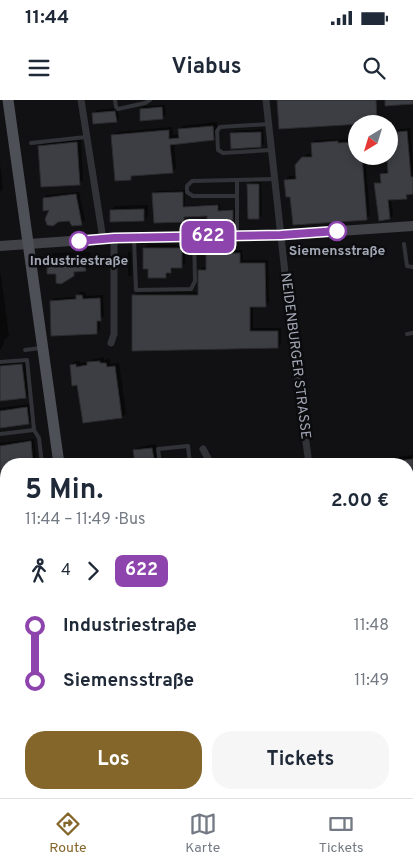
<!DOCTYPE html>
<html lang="de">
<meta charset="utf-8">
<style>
body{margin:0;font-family:Overpass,sans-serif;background:#f6f6f7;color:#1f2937;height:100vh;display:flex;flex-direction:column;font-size:19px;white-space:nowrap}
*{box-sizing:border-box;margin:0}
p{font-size:16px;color:#747a83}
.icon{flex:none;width:28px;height:28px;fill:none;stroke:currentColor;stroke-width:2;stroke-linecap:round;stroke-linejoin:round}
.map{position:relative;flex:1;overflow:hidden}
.sheet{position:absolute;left:0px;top:358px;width:414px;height:341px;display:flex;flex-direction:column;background:#fff;border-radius:20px 20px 0 0;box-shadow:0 2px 8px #0003}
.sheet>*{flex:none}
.badge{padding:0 10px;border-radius:8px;font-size:18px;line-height:32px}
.needle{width:32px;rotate:218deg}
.controls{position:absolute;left:348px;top:15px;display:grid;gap:10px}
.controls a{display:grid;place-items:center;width:50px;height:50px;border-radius:50%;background:#fff;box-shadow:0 2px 8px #0003;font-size:25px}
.map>.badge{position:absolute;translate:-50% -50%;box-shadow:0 0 0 2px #fff}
.legs{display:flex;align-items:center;gap:8px;height:55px;padding:0 25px;font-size:16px}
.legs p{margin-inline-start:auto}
.head{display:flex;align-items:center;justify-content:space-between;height:85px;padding:0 25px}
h1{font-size:28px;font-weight:700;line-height:38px}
.cta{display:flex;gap:10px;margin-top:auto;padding:10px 25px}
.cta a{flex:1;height:58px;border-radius:20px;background:#84662b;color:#fff;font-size:20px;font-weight:700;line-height:58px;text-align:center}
.cta a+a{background:#f6f6f7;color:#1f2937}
ul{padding:0 25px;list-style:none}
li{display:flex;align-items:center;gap:18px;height:55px;font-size:19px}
li i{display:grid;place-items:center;width:8px;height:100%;margin:0 6px;background:currentColor}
li i::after{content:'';width:12px;height:12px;margin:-6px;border:4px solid;border-radius:50%;background:#fff}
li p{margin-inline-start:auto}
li:first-child i{background:linear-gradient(#0000 50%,currentColor 0)}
li:last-child i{background:linear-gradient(currentColor 50%,#0000 0)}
.status{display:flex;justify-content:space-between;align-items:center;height:35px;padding:0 25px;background:#fff;direction:ltr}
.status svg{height:14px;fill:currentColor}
header{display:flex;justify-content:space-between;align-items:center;height:65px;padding:0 25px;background:#fff;font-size:22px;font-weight:700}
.menu{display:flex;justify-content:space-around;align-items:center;height:70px;border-top:1px solid #e0e1e3;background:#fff;font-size:14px;color:#747a83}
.menu a{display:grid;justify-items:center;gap:2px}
.menu .current{color:#84662b}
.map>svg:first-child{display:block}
</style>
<div class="status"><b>11:44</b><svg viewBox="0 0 49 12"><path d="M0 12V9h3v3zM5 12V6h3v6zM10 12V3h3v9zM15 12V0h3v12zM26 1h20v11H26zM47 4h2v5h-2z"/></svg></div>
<header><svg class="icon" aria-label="menu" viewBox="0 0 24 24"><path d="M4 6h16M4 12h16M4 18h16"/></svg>Viabus<svg class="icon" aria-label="search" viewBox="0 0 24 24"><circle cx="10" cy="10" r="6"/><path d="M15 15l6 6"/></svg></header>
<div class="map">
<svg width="413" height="698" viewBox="0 0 413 698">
<rect width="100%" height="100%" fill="#111113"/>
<g fill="#0007">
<polygon points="165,5 166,15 163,18 141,9 144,6"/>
<polygon points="117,8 119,18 116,21 94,13 97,10"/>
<polygon points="217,22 217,35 213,39 174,43 176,68 172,72 134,75 130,79 112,36 117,32 172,27 173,35 180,35 179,30 183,26"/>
<polygon points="410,28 413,64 413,93 410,93 406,97 391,99 393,115 390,118 376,84 382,80 381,75 385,71 389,71 389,31"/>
<polygon points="263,29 264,43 261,46 231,34 234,31"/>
<polygon points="81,38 83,80 79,84 40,46 44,42"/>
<polygon points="356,39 356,56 365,56 370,115 366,118 291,95 285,80 289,76 297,76 296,65 307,54 313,54 312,43 316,40"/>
<polygon points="0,63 3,89 0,92"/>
<polygon points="251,82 261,82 262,115 259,118 248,85"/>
<polygon points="185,90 185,106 220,104 220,110 235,109 235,117 233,119 208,115 186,116 183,120 154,93 156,91"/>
<polygon points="79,92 85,120 82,123 73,124 70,119 52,108 44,98 47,95"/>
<polygon points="148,105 148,116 144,120 111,111 115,106"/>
<polygon points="148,144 186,145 185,163 181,167 175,167 166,177 149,168 144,148"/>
<polygon points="242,150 243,160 268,160 269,202 265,205 253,206 253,228 281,228 281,243 278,247 133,196 137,193 200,192 200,171 203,167 208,167 207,154 211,151"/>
<polygon points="131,151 132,176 128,176 128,152"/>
<polygon points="91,152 92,164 86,170 78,170 73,175 57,172 48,160 54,153"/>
<polygon points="0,169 9,236 4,240 4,244 0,250"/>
<polygon points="80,192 85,192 86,196 103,195 104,216 100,219 100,229 97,233 51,201 55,198 77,197"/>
<polygon points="104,257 104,260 110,259 110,264 119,263 126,313 122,317 79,284 71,265 75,261 80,261 80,263 89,262 93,259"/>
<polygon points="26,261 30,292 26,297 0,300 0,263"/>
<polygon points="30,304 32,319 28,323 0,326 0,308"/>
<polygon points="34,339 37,364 6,364 6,449 0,450 0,343"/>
<polygon points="156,344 159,364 136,364 135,351 139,347"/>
<polygon points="413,355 413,378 408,379 408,364 386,364 390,358"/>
<rect x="408" y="416" width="5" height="43"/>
<polygon points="0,453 3,456 6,455 6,525 0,525"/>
<polygon points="408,465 413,465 413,481 408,482"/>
<rect x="408" y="501" width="5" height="14"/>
<polygon points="408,538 413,589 413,650 408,651"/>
<polygon points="6,550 6,692 74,692 75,698 0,698 0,551"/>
<polygon points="183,692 247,692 247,698 151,698 154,695"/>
</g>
<g fill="#3d3e43" stroke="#2b2b2f">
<polygon points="277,0 376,0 377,23 279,29"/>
<polygon points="385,0 413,0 413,4 385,6"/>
<polygon points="162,7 163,19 140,21 140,9"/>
<polygon points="115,11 117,22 93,24 92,13"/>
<polygon points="213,26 214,40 170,45 173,73 131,76 131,80 115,81 111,35 169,30 169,39 179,38 178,29"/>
<polygon points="407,31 411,77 413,77 413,94 406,95 407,99 388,100 390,119 379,121 374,83 381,83 380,74 388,73 387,56 389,56 389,33"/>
<polygon points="261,32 261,47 231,49 230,33"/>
<polygon points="338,41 338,43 356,42 356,56 362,56 367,120 293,125 290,97 286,97 284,80 296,79 295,65 302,57 312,57 311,43"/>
<polygon points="77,42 80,85 41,87 38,46"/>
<polygon points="247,84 259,84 259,119 248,119"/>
<polygon points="183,92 183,107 218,105 218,111 233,110 233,120 207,122 207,116 184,117 184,122 154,123 152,93"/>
<polygon points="76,94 82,125 72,126 69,121 58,122 53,126 47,125 45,119 49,110 43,111 43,98"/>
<polygon points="144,109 144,121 110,122 110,110"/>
<polygon points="143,148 182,148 182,168 171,168 171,173 166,173 166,178 148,178 148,169 143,169"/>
<polygon points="240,153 240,163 265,163 266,207 250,207 250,231 278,231 278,248 132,251 132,195 198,195 198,170 206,170 206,154"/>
<polygon points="85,158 86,171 74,172 74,176 61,184 56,183 56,174 47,174 47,159"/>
<polygon points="76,195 82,195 83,199 100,198 101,221 97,221 97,234 51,236 50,201 76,199"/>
<polygon points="100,261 100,263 106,263 107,267 115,266 122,318 83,323 77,285 72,286 70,265 76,264 76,267 87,265 87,262"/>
<polygon points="22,264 26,298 0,301 0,266"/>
<polygon points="27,307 29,324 0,328 0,311"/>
<polygon points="31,341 33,364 6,364 6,450 0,451 0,346"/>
<polygon points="152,348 155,364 135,364 133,350"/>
<polygon points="413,359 413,379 408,380 408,364 396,364 396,361"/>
<polygon points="408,421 413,421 413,460 408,461"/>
<polygon points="6,458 6,526 0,527 0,459"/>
<polygon points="6,552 6,692 72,692 72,698 0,698 0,553"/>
<rect x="408" y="598" width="5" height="54"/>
<polygon points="199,692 244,692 245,698 179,698 178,695"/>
</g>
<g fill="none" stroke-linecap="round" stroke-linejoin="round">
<g stroke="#323338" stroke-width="4">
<polyline points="115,0 116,7 118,9 145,3 150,0"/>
<polyline points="269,24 220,27 217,31 218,50 223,53 271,50"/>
<polyline points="31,43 86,37"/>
<polyline points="237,96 237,80"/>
<polyline points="237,134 237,96 193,96 187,92 187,86 192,81 275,79"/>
<polyline points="134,139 136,190 191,189 195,181 194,137"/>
<polyline points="404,144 407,166 413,167"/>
<polyline points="407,234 413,233"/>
<polyline points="25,250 40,248"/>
<polyline points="0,262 27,260 34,330 39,338 42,364"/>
<polyline points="0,334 34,330"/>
<polyline points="160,364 158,349 188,346 190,364"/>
<polyline points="0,455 6,454"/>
<polyline points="408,494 413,493"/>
<polyline points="0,537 6,537"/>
<polyline points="408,663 413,660"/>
<polyline points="76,692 77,698"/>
<polyline points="133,692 134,698"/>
<polyline points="253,692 254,698"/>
<polyline points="342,696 352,696 358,692"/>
<polyline points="142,698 149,692"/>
<polyline points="323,698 342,696 342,692"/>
</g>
<g stroke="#323338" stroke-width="7">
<polyline points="81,0 103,139"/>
<polyline points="266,0 294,255 309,364"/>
<polyline points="111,243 114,234 114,138"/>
<polyline points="203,349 211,364"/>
<polyline points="408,410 413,409"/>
</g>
<polyline stroke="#404248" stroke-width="10" points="0,146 114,138 281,135 413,126"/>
<g stroke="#4d5057" stroke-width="11">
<polyline points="8,0 59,364"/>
<polyline points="108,692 109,698"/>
</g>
<g stroke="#45474d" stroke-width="4">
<g id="rail">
<polyline points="408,680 413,676"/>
<polyline points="375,698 385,692"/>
<polyline points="392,698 403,692"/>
<polyline points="412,698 413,697"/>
</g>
</g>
<use href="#rail" stroke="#0c0c0e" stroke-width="2" stroke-dasharray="5.5" stroke-linecap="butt"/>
</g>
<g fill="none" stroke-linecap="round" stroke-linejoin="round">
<g stroke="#fff" stroke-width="11">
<polyline id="line-1" points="79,141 114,138 281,135 337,131"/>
</g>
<use href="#line-1" stroke="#8e44ad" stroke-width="8"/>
</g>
<g fill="#fff" stroke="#8e44ad" stroke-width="2.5">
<circle cx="337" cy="131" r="9"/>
<circle cx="79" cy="141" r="9"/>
</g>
<g text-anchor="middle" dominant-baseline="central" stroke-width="5" stroke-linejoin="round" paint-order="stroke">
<g font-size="14" font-weight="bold" fill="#a1a7b4" stroke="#0c0c0e">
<text x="337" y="151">Siemensstraße</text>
<text x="79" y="161">Industriestraße</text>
</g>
<g font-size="14" fill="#a1a7b4" stroke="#0c0c0e">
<text transform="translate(295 256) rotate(83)">NEIDENBURGER STRASSE</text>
</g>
</g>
</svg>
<div class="controls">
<a><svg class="needle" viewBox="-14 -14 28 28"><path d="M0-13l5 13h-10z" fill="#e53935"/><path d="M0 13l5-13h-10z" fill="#747a83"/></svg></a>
</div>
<b class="badge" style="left:208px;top:137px;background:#8e44ad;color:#fff">622</b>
<section class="sheet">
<div class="head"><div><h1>5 Min.</h1><p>11:44 – 11:49 · Bus</p></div><b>2.00 €</b></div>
<div class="legs"><svg class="icon" aria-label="walk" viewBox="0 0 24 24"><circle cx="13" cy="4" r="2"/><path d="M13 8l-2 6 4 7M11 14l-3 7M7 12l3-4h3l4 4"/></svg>4<svg class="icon" aria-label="forward" viewBox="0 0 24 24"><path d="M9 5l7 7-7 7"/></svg><b class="badge" style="background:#8e44ad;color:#fff">622</b></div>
<ul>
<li><i style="color:#8e44ad"></i><b>Industriestraße</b><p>11:48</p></li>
<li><i style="color:#8e44ad"></i><b>Siemensstraße</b><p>11:49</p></li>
</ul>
<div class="cta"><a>Los</a><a>Tickets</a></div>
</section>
</div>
<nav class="menu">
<a class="current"><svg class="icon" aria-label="directions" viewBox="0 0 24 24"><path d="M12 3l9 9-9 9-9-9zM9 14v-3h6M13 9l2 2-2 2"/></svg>Route</a>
<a><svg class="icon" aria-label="map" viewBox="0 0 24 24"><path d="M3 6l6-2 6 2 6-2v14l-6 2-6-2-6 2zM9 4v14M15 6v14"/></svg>Karte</a>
<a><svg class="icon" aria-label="tickets" viewBox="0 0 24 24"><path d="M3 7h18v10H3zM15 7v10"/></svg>Tickets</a>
</nav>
